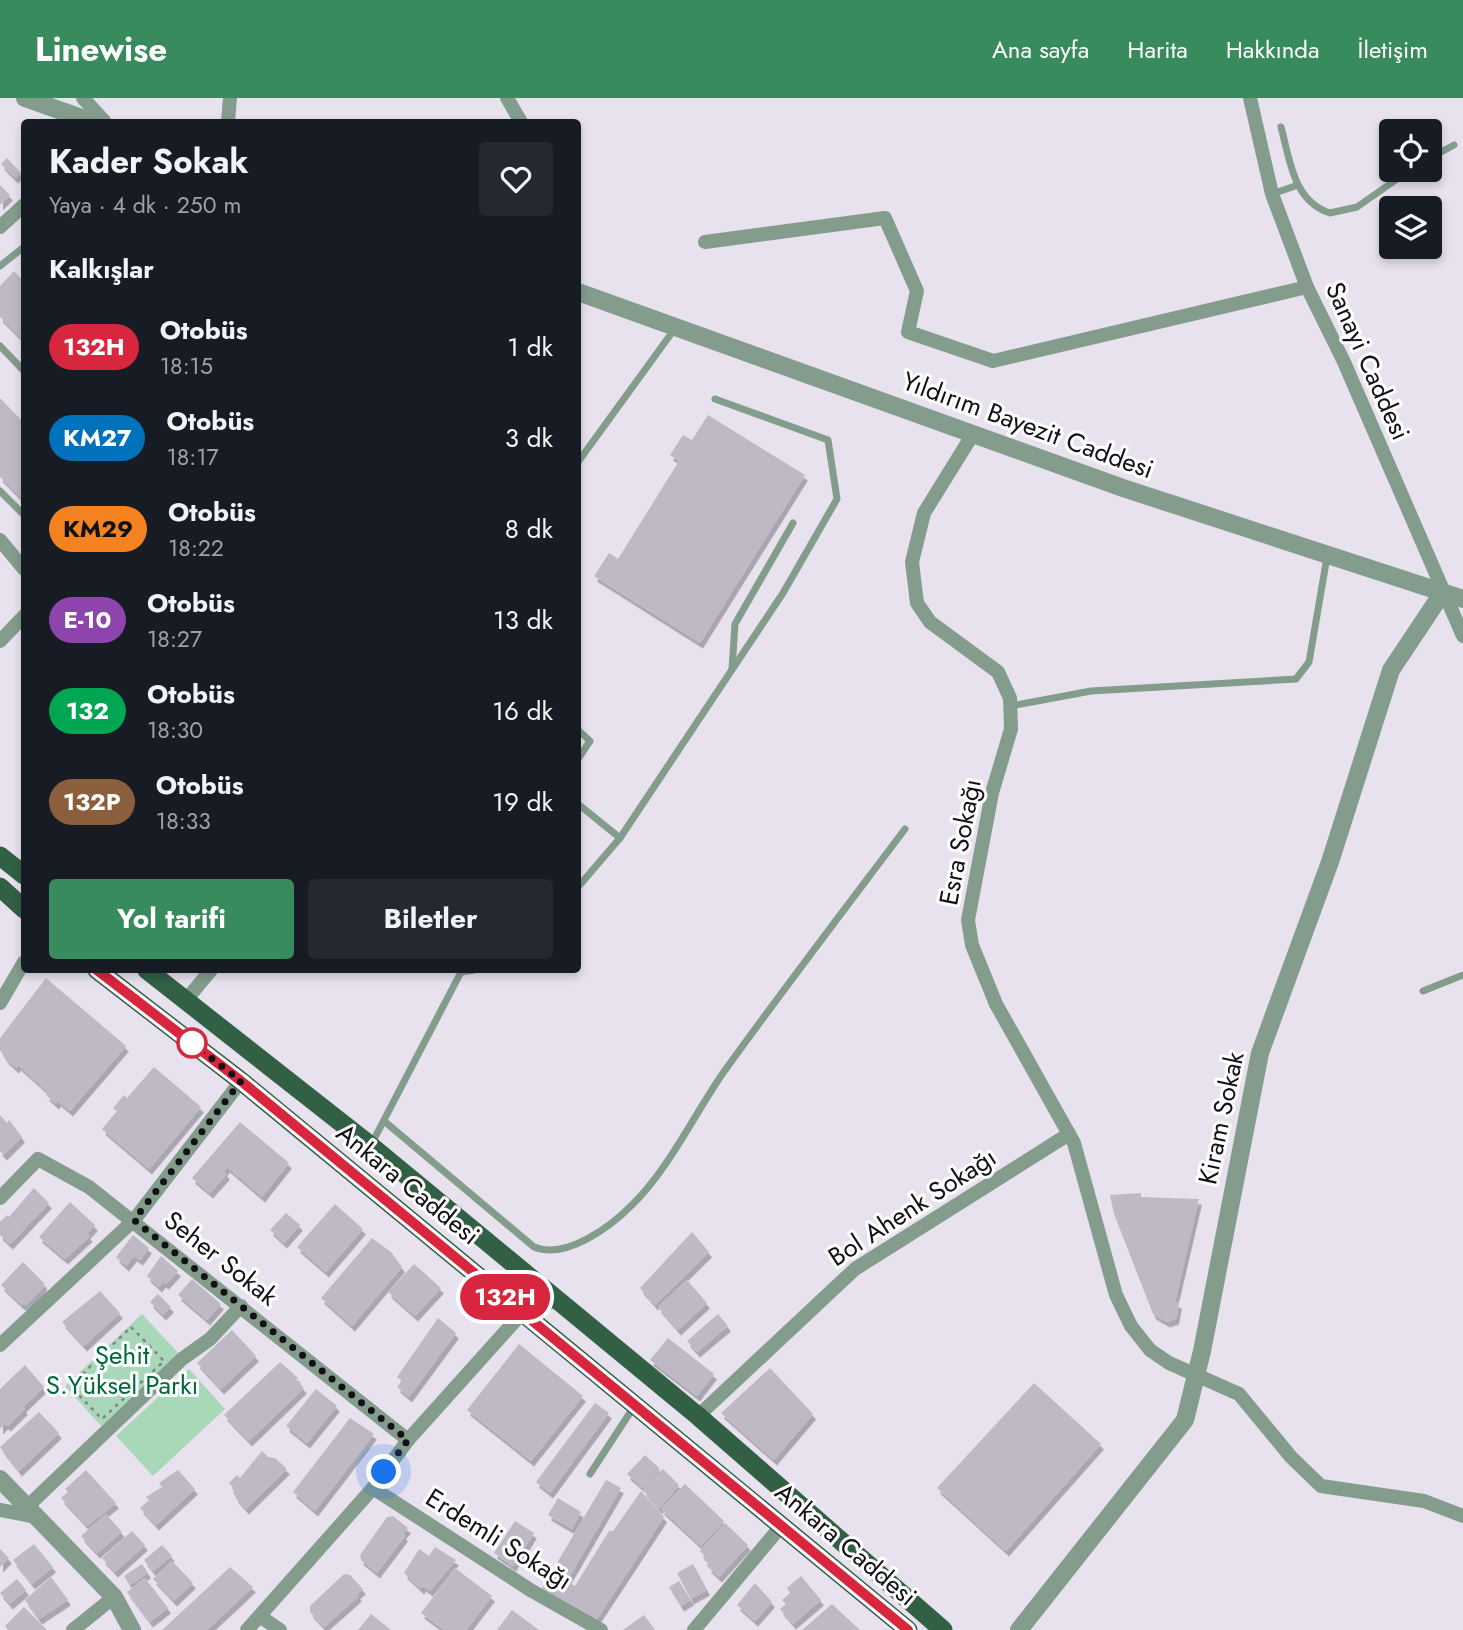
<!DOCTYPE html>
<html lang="tr">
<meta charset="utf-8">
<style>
body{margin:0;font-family:Jost,sans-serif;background:#242831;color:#f1f3f6;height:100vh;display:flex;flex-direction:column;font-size:26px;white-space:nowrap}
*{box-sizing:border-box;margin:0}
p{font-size:23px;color:#9ea1a6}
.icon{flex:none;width:38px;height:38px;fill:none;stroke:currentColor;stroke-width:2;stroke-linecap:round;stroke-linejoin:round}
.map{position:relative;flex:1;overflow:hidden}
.side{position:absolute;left:21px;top:21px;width:560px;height:854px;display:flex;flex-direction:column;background:#171b24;border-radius:7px;box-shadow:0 4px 10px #0003}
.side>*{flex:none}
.badge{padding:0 14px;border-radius:23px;font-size:24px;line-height:46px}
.fabs{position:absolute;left:1379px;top:21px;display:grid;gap:14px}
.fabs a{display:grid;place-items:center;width:63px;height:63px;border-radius:7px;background:#171b24;box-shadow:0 4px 10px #0003;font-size:35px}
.you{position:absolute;width:35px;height:35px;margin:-18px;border:5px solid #fff;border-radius:50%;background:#1a73e8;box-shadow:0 0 0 10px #1a73e833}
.map>.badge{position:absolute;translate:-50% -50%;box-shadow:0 0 0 4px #fff}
h2{padding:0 28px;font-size:26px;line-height:63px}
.round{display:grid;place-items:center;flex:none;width:74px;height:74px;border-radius:7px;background:#242831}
.summary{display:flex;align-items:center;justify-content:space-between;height:119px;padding:0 28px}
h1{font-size:33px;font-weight:700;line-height:52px}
.primary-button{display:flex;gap:14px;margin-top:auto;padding:14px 28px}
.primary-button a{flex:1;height:80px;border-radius:7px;background:#388b5d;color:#fff;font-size:28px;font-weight:700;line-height:80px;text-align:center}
.primary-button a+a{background:#242831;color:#f1f3f6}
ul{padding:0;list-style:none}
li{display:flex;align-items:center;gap:21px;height:91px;padding:0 28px}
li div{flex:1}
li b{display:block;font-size:26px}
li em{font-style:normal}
li .badge{min-width:77px;font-weight:700;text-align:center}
header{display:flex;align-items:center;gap:42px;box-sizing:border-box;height:98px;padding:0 35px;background:#388b5d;color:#fff}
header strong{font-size:33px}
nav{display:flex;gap:38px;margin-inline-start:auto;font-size:24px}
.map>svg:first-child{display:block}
</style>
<header>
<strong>Linewise</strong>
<nav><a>Ana sayfa</a><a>Harita</a><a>Hakkında</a><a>İletişim</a></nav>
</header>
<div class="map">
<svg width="1463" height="1532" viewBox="0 0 1463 1532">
<defs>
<filter id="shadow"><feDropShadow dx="3" dy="5.5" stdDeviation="0" flood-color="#0004"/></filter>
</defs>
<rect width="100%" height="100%" fill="#e8e2ef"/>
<g fill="#a9d8b9">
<polygon points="142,1216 179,1256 101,1328 65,1288"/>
<polygon points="189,1271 225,1311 153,1378 116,1338"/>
</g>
<g fill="#bfb9c6" filter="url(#shadow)">
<polygon points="7,60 21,75 15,80 1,66"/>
<polygon points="0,87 10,97 0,107"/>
<polygon points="14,173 24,184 24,243 0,219 0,188"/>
<polygon points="0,300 24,325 24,403 0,379"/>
<polygon points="708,317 805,377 700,545 594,478 609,455 618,461 679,363 670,357 683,337 692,342"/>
<polygon points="46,880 126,948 70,1013 58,1003 56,1006 46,997 48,994 18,967 16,970 6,961 0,952 0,940"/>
<polygon points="154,969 201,1009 149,1071 102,1031 117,1013 113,1010 124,997 127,1000"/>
<polygon points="0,1017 7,1025 9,1022 22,1039 4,1057 0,1053"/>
<polygon points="240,1024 289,1065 262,1099 227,1069 224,1073 227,1076 210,1095 192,1080"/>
<polygon points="34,1090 49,1105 10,1146 0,1137 0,1124 7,1117 9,1119"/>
<polygon points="1141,1095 1141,1099 1199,1101 1175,1204 1179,1205 1176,1221 1167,1224 1153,1216 1114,1116 1110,1097"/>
<polygon points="70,1104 95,1127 87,1136 90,1138 65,1161 39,1139"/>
<polygon points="335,1106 363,1131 326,1174 297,1149"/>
<polygon points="286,1115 300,1127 284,1145 270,1132"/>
<polygon points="692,1134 709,1154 655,1207 640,1190"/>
<polygon points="133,1137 149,1150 140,1162 134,1158 126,1168 116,1159"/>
<polygon points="372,1140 391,1154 402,1169 352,1228 321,1200"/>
<polygon points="161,1158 178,1173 166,1186 163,1184 159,1189 147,1178"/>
<polygon points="23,1164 44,1185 43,1190 26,1207 22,1207 1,1187"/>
<polygon points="414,1166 441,1190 415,1218 388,1194"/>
<polygon points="192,1181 221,1206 207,1222 178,1197"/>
<polygon points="687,1182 707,1205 678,1232 658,1209"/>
<polygon points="100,1193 120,1215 84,1248 62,1224"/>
<polygon points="158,1196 171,1209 163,1217 150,1204"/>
<polygon points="718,1216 728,1228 697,1254 687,1243"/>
<polygon points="438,1220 456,1235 409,1299 397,1289 402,1283 397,1279"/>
<polygon points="232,1232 256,1258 221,1291 197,1265"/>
<polygon points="668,1240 714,1276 697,1298 650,1262"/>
<polygon points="519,1246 583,1298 531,1363 467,1312"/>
<polygon points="280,1264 298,1280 296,1282 304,1290 249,1343 224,1317"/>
<polygon points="25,1267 44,1289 23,1309 25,1311 8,1328 5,1326 0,1331 0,1291"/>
<polygon points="770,1270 813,1316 774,1362 721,1315"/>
<polygon points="1034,1285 1101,1346 1006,1453 937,1390"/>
<polygon points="316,1291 337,1308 307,1345 286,1328"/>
<polygon points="595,1305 609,1315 550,1395 536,1384"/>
<polygon points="39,1314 59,1335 19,1373 0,1349"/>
<polygon points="350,1320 374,1336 315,1413 293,1394"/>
<polygon points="262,1353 268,1359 275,1360 287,1371 246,1411 236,1400 233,1394 235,1392 229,1385 237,1377 240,1380"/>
<polygon points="645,1357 660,1371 643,1390 627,1376"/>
<polygon points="663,1371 679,1387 659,1411 643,1392"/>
<polygon points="86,1372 116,1405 87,1428 61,1400 68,1394 65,1391"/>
<polygon points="178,1372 195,1391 156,1427 140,1410 149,1402 146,1399 162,1389 159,1385"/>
<polygon points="606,1382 621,1390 567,1483 575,1488 609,1433 613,1433 641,1393 664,1419 597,1521 541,1492"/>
<polygon points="685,1386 724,1423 701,1448 661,1411"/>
<polygon points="558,1400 581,1414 572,1431 548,1417"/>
<polygon points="106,1416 122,1434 97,1455 81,1438"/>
<polygon points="393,1418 408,1430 403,1436 405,1438 377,1475 361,1462 360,1457 387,1419"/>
<polygon points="515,1423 534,1435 513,1468 494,1455"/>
<polygon points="725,1425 748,1447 719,1479 708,1469 710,1467 704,1462 706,1459 700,1453"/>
<polygon points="132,1433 145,1447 115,1474 102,1460"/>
<polygon points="34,1446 53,1469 32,1486 13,1462"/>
<polygon points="162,1447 172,1458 153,1473 144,1462"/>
<polygon points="435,1449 456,1462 430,1493 423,1488 421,1491 404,1475 419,1451 429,1458"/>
<polygon points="0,1451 9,1460 0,1469"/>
<polygon points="172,1463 193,1485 174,1503 153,1481"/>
<polygon points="142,1466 148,1475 130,1487 124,1478"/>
<polygon points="693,1466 707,1492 691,1501 677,1475"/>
<polygon points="230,1469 253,1489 207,1532 162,1532"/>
<polygon points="455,1470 492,1498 466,1532 444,1532 421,1515"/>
<polygon points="344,1476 350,1477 363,1491 357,1496 359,1498 324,1529 310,1514 310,1508"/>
<polygon points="801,1478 821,1502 793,1526 780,1511 786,1506 782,1502 790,1495 787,1490"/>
<polygon points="51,1479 68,1502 39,1521 25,1502"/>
<polygon points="145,1480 168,1510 150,1524 127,1494"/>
<polygon points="17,1481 26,1492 10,1506 0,1495"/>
<polygon points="679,1483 691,1502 681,1508 669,1489"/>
<polygon points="755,1485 772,1504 755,1523 737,1507"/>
<polygon points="832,1506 860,1532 802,1532"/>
<polygon points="24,1509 47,1532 8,1532 5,1528"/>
<polygon points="512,1512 539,1532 497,1532"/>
<polygon points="371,1516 391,1532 358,1532"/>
<polygon points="644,1517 655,1532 623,1532"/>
</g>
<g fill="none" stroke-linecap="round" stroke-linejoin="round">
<polygon stroke="#848089" stroke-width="2.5" stroke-dasharray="3.5 5" stroke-linecap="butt" points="131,1229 164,1263 102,1321 70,1288"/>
<g stroke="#849c8c" stroke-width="7">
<path d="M 1281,29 C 1290,62 1293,103 1330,115 L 1357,109 L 1410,72"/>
<polyline points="1430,60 1454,47"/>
<polyline points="1272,96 1298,87"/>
<polyline points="0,168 24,149"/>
<polyline points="0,248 24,273"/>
<polyline points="578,364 676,229"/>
<polyline points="0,393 24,417"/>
<polyline points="732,571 735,526 793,425"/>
<polyline points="1011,608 1091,593 1296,581 1309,564 1327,459"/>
<polyline points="578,632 590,643 578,661"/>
<polyline points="578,706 620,740"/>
<polyline points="578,789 620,740 783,495 837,401 828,342 715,301"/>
<polyline points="1423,893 1463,877"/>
<path d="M 384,1023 L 534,1149 C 566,1162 610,1129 632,1107 C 668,1072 694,1017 723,975 C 782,893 844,812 905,731"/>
<polyline points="371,1047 461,874 474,872"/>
<polyline points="590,1376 635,1307"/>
</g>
<g stroke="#849c8c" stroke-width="14">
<polyline points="83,0 105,24"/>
<polyline points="507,0 521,24"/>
<polyline points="1250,0 1272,96 1307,189 1344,264 1463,538"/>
<polyline points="228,24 230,0"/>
<polyline points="0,129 24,107"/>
<polyline points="705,144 885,120 917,193 908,234 993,263 1307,189"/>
<polyline points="973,336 924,415 912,464 917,505 930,524 998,574 1010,600 1011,631 992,695 968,822 972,847 996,906 1074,1045 1116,1197 1131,1228 1150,1252 1169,1265 1239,1296 1291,1359 1321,1388 1424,1403 1463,1418"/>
<polyline points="0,442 24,471"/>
<polyline points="0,543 24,518"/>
<polyline points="186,902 211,872"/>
<polyline points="0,905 24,864"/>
<polyline points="0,1100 38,1061 89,1089 408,1342"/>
<polyline points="0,1247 134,1122 241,983"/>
<polyline points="698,1318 855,1171 1069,1036"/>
<polyline points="373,1390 532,1493 601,1532"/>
<polyline points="29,1407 182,1261 210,1241 241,1208"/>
<polyline points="0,1412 37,1419"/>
<polyline points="261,1519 280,1532"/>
<polyline points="73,1532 114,1499"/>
<polyline points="247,1532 373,1390 408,1342 523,1214 558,1202"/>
<polyline points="694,1532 782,1427"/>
</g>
<g stroke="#849c8c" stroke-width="18">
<polyline points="25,0 93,24"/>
<polyline points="578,194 1123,390 1463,501"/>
<polyline points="0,1381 114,1499 132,1532"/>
<polyline points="1019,1532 1185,1322 1202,1253 1260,955 1330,764 1391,572 1443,494"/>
</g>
<g stroke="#326045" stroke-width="19">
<polyline points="0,758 24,777"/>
<polyline points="0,789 24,811"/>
<polyline points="97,872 241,983 908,1532"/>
<polyline points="147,872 371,1048 698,1318 943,1532"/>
</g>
</g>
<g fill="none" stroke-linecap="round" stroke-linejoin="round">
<g stroke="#fff" stroke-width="16">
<polyline id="line" points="97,872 241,983 908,1532"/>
</g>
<use href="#line" stroke="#d7263d" stroke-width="10"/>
<polyline stroke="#131115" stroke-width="7" stroke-dasharray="0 12.6" points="192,945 241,983 134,1122 408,1342 384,1374"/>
</g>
<circle fill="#fff" stroke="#d7263d" stroke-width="3.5" cx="192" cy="945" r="14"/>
<g text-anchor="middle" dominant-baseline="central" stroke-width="6" stroke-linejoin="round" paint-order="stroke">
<g font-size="26" fill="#131115" stroke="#fff">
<text transform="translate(1368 263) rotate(66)">Sanayi Caddesi</text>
<text transform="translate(1028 327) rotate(20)">Yıldırım Bayezit Caddesi</text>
<text transform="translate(960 744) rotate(-79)">Esra Sokağı</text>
<text transform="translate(1221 1020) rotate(-78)">Kiram Sokak</text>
<text transform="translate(408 1086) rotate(39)">Ankara Caddesi</text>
<text transform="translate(912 1109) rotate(-33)">Bol Ahenk Sokağı</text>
<text transform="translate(221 1160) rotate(38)">Seher Sokak</text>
<text transform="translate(499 1441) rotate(32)">Erdemli Sokağı</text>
<text transform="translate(846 1446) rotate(40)">Ankara Caddesi</text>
</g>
<g font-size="26" fill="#01693c" stroke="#fff">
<text x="122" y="1257">Şehit<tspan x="122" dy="30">S.Yüksel Parkı</tspan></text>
</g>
</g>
</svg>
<div class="fabs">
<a><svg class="icon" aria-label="locate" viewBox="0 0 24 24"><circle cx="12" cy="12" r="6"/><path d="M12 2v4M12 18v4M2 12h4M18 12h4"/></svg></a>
<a><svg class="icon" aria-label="layers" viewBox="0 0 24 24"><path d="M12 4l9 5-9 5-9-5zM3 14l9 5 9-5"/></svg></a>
</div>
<div class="you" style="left:384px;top:1374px"></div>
<b class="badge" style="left:505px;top:1199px;background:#d7263d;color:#fff">132H</b>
<section class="side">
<div class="summary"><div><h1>Kader Sokak</h1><p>Yaya · 4 dk · 250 m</p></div><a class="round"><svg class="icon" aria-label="heart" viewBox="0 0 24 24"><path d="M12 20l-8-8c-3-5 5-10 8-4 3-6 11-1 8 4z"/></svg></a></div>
<h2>Kalkışlar</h2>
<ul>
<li><span class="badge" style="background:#d7263d;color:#fff">132H</span><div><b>Otobüs</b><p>18:15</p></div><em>1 dk</em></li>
<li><span class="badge" style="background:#0072bc;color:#fff">KM27</span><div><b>Otobüs</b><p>18:17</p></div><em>3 dk</em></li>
<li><span class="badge" style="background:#f58220;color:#111">KM29</span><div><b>Otobüs</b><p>18:22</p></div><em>8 dk</em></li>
<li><span class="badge" style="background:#8e44ad;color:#fff">E-10</span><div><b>Otobüs</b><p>18:27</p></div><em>13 dk</em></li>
<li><span class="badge" style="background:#00a651;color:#fff">132</span><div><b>Otobüs</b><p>18:30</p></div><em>16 dk</em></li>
<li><span class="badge" style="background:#8b5e3c;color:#fff">132P</span><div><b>Otobüs</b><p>18:33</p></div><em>19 dk</em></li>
</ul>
<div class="primary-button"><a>Yol tarifi</a><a>Biletler</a></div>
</section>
</div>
